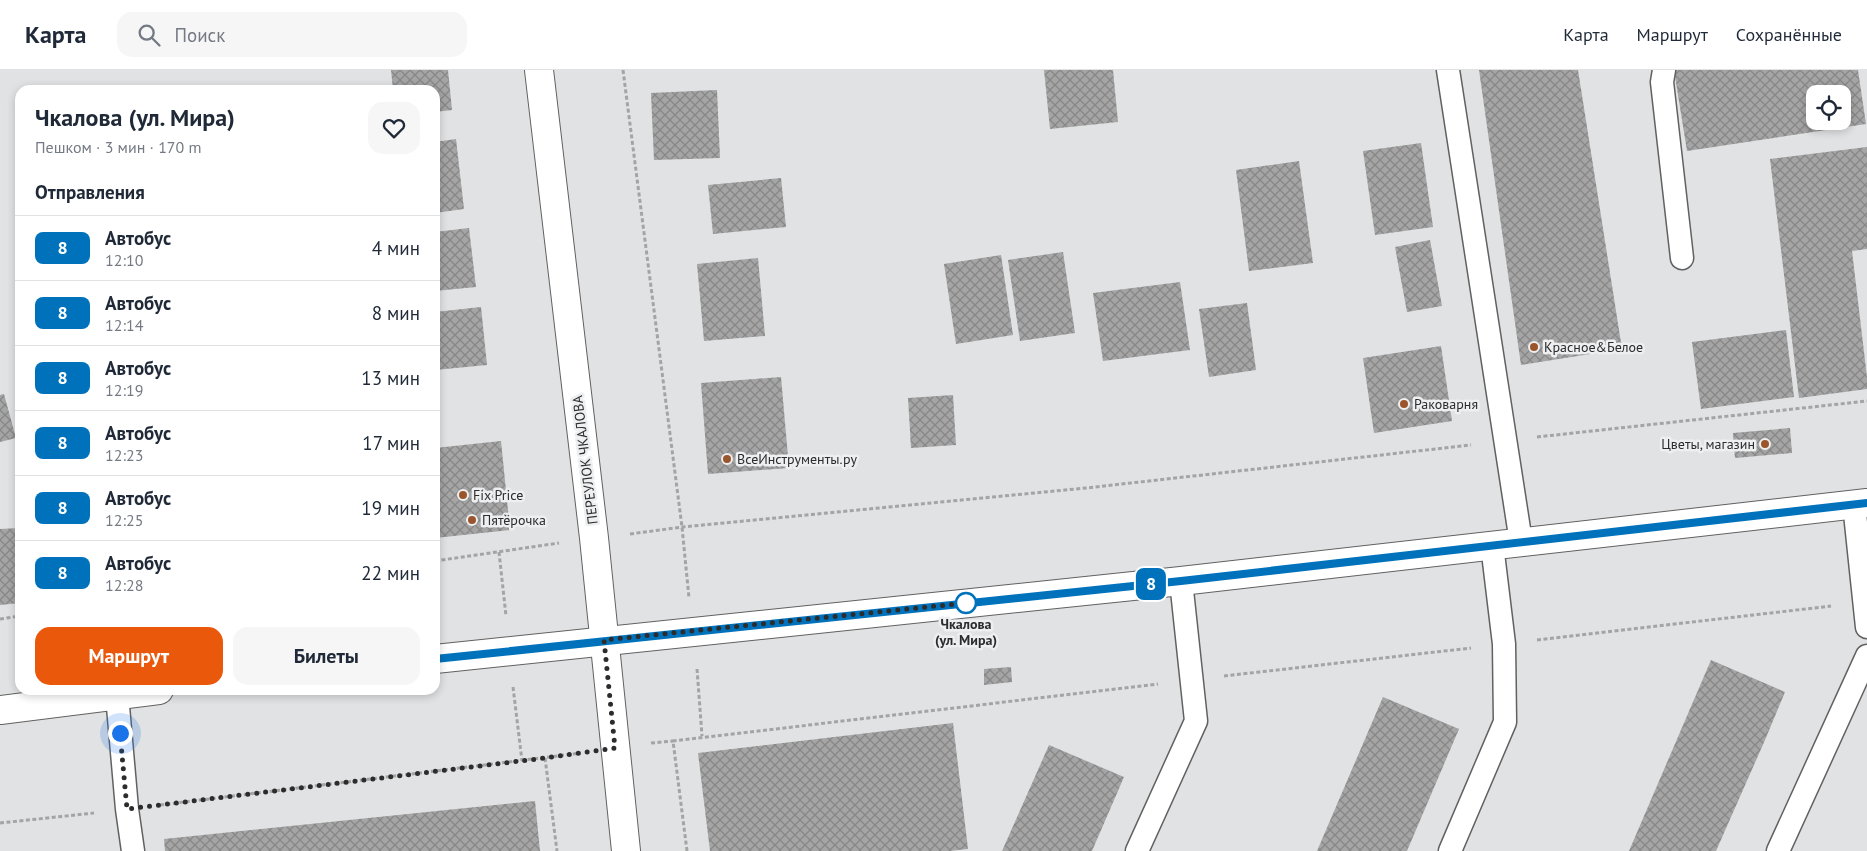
<!DOCTYPE html>
<html lang="ru">
<meta charset="utf-8">
<style>
body{margin:0;font-family:"PT Sans",sans-serif;background:#f6f6f7;color:#1f2937;height:100vh;display:flex;flex-direction:column;font-size:19px;white-space:nowrap}
*{box-sizing:border-box;margin:0}
p{font-size:16px;color:#747a83}
.icon{flex:none;width:28px;height:28px;fill:none;stroke:currentColor;stroke-width:2;stroke-linecap:round;stroke-linejoin:round}
.map{position:relative;flex:1;overflow:hidden}
.sheet{position:absolute;left:15px;top:15px;width:425px;height:610px;display:flex;flex-direction:column;background:#fff;border-radius:15px;box-shadow:0 2px 8px #0003}
.sheet>*{flex:none}
.badge{padding:0 10px;border-radius:8px;font-size:18px;line-height:32px}
.fabs{position:absolute;left:1806px;top:15px;display:grid;gap:10px}
.fabs a{display:grid;place-items:center;width:45px;height:45px;border-radius:10px;background:#fff;box-shadow:0 2px 8px #0003;font-size:25px}
.you{position:absolute;width:25px;height:25px;margin:-12px;border:4px solid #fff;border-radius:50%;background:#1a73e8;box-shadow:0 0 0 8px #1a73e833}
.map>.badge{position:absolute;translate:-50% -50%;box-shadow:0 0 0 2px #fff}
h2{padding:0 20px;font-size:19px;line-height:45px}
.round{display:grid;place-items:center;flex:none;width:52px;height:52px;border-radius:15px;background:#f6f6f7}
.summary{display:flex;align-items:center;justify-content:space-between;height:85px;padding:0 20px}
h1{font-size:24px;font-weight:800;line-height:38px}
.cta{display:flex;gap:10px;margin-top:auto;padding:10px 20px}
.cta a{flex:1;height:58px;border-radius:15px;background:#ea580c;color:#fff;font-size:20px;font-weight:800;line-height:58px;text-align:center}
.cta a+a{background:#f6f6f7;color:#1f2937}
ul{padding:0;list-style:none}
li{display:flex;align-items:center;gap:15px;height:65px;padding:0 20px;border-top:1px solid #e0e1e3}
li div{flex:1}
li b{display:block;font-size:19px}
li em{font-style:normal}
li .badge{min-width:55px;font-weight:700;text-align:center}
header{display:flex;align-items:center;gap:30px;box-sizing:border-box;height:70px;padding:0 25px;background:#fff;border-bottom:1px solid #e0e1e3}
header strong{font-size:24px}
nav{display:flex;gap:28px;margin-inline-start:auto;font-size:18px}
.search{width:350px;height:45px;background:#f6f6f7;display:flex;align-items:center;gap:12px;box-sizing:border-box;padding:0 18px;border-radius:15px;color:#747a83;font-size:19px}
.map>svg:first-child{display:block}
</style>
<header>
<strong>Карта</strong>
<div class="search"><svg class="icon" aria-label="search" viewBox="0 0 24 24"><circle cx="10" cy="10" r="6"/><path d="M15 15l6 6"/></svg>Поиск</div>
<nav><a>Карта</a><a>Маршрут</a><a>Сохранённые</a></nav>
</header>
<div class="map">
<svg width="1867" height="781" viewBox="0 0 1867 781">
<defs>
<pattern id="building-cross-hatch" width="8" height="8" patternUnits="userSpaceOnUse" patternTransform="scale(1.25)"><rect width="8" height="8" fill="#a5a5a6"/><path d="M0 0l8 8M0 8l8-8" fill="none" stroke="#878788"/></pattern>
</defs>
<rect width="100%" height="100%" fill="#e1e2e3"/>
<g fill="url(#building-cross-hatch)" fill-rule="evenodd">
<polygon points="391,0 448,0 452,40 435,42 435,20 393,20"/>
<polygon points="1044,0 1113,0 1118,52 1050,59"/>
<polygon points="1479,0 1578,0 1622,279 1521,295"/>
<path d="M 1674,0 L 1858,0 L 1866,54 L 1687,81 ZM 1815,24 L 1842,24 L 1842,51 L 1815,51 Z"/>
<polygon points="717,20 720,88 654,90 651,23"/>
<polygon points="456,69 464,139 435,143 435,72"/>
<polygon points="1421,73 1433,157 1375,165 1363,81"/>
<polygon points="1867,77 1867,179 1852,181 1867,307 1867,319 1799,328 1770,89"/>
<polygon points="1299,91 1313,193 1249,201 1236,100"/>
<polygon points="781,108 786,157 713,164 708,115"/>
<polygon points="469,158 476,217 435,221 435,162"/>
<polygon points="1430,170 1442,236 1407,242 1395,177"/>
<polygon points="1063,182 1075,263 1020,271 1008,190"/>
<polygon points="1001,185 1013,265 956,274 944,194"/>
<polygon points="758,188 765,266 704,271 697,194"/>
<polygon points="1180,212 1190,280 1103,291 1093,223"/>
<polygon points="1247,233 1256,300 1209,307 1199,239"/>
<polygon points="481,237 487,295 435,300 435,242"/>
<polygon points="1786,260 1794,327 1701,339 1692,272"/>
<polygon points="1441,276 1452,351 1374,363 1363,288"/>
<polygon points="781,307 789,398 708,404 701,313"/>
<polygon points="4,324 16,368 0,372 0,325"/>
<polygon points="953,325 956,375 911,378 908,328"/>
<polygon points="1790,358 1792,383 1735,388 1733,363"/>
<polygon points="501,371 510,460 435,468 435,378"/>
<polygon points="20,458 20,533 0,535 0,459"/>
<polygon points="1711,590 1785,622 1765,670 1716,781 1629,781"/>
<polygon points="1011,597 1012,612 984,615 984,599"/>
<polygon points="1383,627 1459,659 1407,781 1317,781"/>
<polygon points="953,653 968,779 950,781 710,781 698,683"/>
<polygon points="1049,675 1124,707 1092,781 1002,781"/>
<polygon points="535,731 540,781 165,781 164,769"/>
</g>
<g fill="none" stroke-linecap="round" stroke-linejoin="round">
<g stroke="#616162" stroke-width="25">
<g id="lane">
<polyline points="1448,0 1521,472"/>
<polyline points="1664,0 1662,12 1682,188"/>
<polyline points="1854,434 1867,557"/>
<polyline points="117,625 127,739 133,781"/>
<polyline points="1137,781 1196,651 1181,511"/>
<polyline points="1450,781 1505,652 1504,574 1492,475"/>
<polyline points="1778,781 1867,586"/>
</g>
</g>
<g stroke="#616162" stroke-width="30">
<polyline id="street" points="539,0 594,468 626,781"/>
</g>
<g stroke="#616162" stroke-width="30">
<g id="primary">
<polyline points="435,589 1181,511 1867,433"/>
<polyline points="0,640 159,620"/>
</g>
</g>
<g stroke="#a4a4a5" stroke-width="3" stroke-dasharray="4 2.5" stroke-linecap="butt">
<polyline points="623,0 682,457 689,528"/>
<polyline points="1537,367 1867,331"/>
<polyline points="630,464 682,457 1086,418 1471,375"/>
<polyline points="499,482 506,546"/>
<polyline points="435,491 559,473"/>
<polyline points="0,549 20,546"/>
<polyline points="1537,570 1831,536"/>
<polyline points="697,599 702,666"/>
<polyline points="1224,606 1471,578"/>
<polyline points="513,617 522,691"/>
<polyline points="651,673 673,671"/>
<polyline points="545,688 557,781"/>
<polyline points="160,735 581,683"/>
<polyline points="0,753 94,743"/>
<polyline points="687,781 673,671 1158,614"/>
</g>
<use href="#lane" stroke="#fff" stroke-width="22"/>
<use href="#street" stroke="#fff" stroke-width="28"/>
<use href="#primary" stroke="#fff" stroke-width="28"/>
</g>
<g fill="none" stroke-linecap="round" stroke-linejoin="round">
<g stroke="#fff" stroke-width="11">
<polyline id="line" points="435,589 1181,511 1867,433"/>
</g>
<use href="#line" stroke="#0072bc" stroke-width="8"/>
<polyline stroke="#2c2c2d" stroke-width="5" stroke-dasharray="0 9" points="120,663 127,739 545,688 615,678 604,570 966,533"/>
</g>
<g fill="#9b552c" stroke="#eeeff0" stroke-width="2">
<circle cx="1534" cy="277" r="5"/>
<circle cx="1404" cy="334" r="5"/>
<circle cx="1765" cy="374" r="5"/>
<circle cx="727" cy="389" r="5"/>
<circle cx="463" cy="425" r="5"/>
<circle cx="472" cy="450" r="5"/>
</g>
<circle fill="#fff" stroke="#0072bc" stroke-width="2.5" cx="966" cy="533" r="10"/>
<g text-anchor="middle" dominant-baseline="central" stroke-width="5" stroke-linejoin="round" paint-order="stroke">
<g font-size="14" fill="#2c2c2d" stroke="#eeeff0" text-anchor="start">
<text x="1544" y="277">Красное&amp;Белое</text>
<text x="1414" y="334">Раковарня</text>
<text x="1755" y="374" text-anchor="end">Цветы, магазин</text>
<text x="737" y="389">ВсеИнструменты.ру</text>
<text x="473" y="425">Fix Price</text>
<text x="482" y="450">Пятёрочка</text>
</g>
<g font-size="14" fill="#2c2c2d" stroke="#eeeff0">
<text transform="translate(585 390) rotate(-97)">ПЕРЕУЛОК ЧКАЛОВА</text>
</g>
<g font-size="14" font-weight="bold" fill="#2c2c2d" stroke="#eeeff0">
<text x="966" y="554">Чкалова<tspan x="966" dy="16">(ул. Мира)</tspan></text>
</g>
</g>
</svg>
<div class="fabs">
<a><svg class="icon" aria-label="locate" viewBox="0 0 24 24"><circle cx="12" cy="12" r="6"/><path d="M12 2v4M12 18v4M2 12h4M18 12h4"/></svg></a>
</div>
<div class="you" style="left:120px;top:663px"></div>
<b class="badge" style="left:1151px;top:514px;background:#0072bc;color:#fff">8</b>
<section class="sheet">
<div class="summary"><div><h1>Чкалова (ул. Мира)</h1><p>Пешком · 3 мин · 170 m</p></div><a class="round"><svg class="icon" aria-label="heart" viewBox="0 0 24 24"><path d="M12 20l-8-8c-3-5 5-10 8-4 3-6 11-1 8 4z"/></svg></a></div>
<h2>Отправления</h2>
<ul>
<li><span class="badge" style="background:#0072bc;color:#fff">8</span><div><b>Автобус</b><p>12:10</p></div><em>4 мин</em></li>
<li><span class="badge" style="background:#0072bc;color:#fff">8</span><div><b>Автобус</b><p>12:14</p></div><em>8 мин</em></li>
<li><span class="badge" style="background:#0072bc;color:#fff">8</span><div><b>Автобус</b><p>12:19</p></div><em>13 мин</em></li>
<li><span class="badge" style="background:#0072bc;color:#fff">8</span><div><b>Автобус</b><p>12:23</p></div><em>17 мин</em></li>
<li><span class="badge" style="background:#0072bc;color:#fff">8</span><div><b>Автобус</b><p>12:25</p></div><em>19 мин</em></li>
<li><span class="badge" style="background:#0072bc;color:#fff">8</span><div><b>Автобус</b><p>12:28</p></div><em>22 мин</em></li>
</ul>
<div class="cta"><a>Маршрут</a><a>Билеты</a></div>
</section>
</div>
